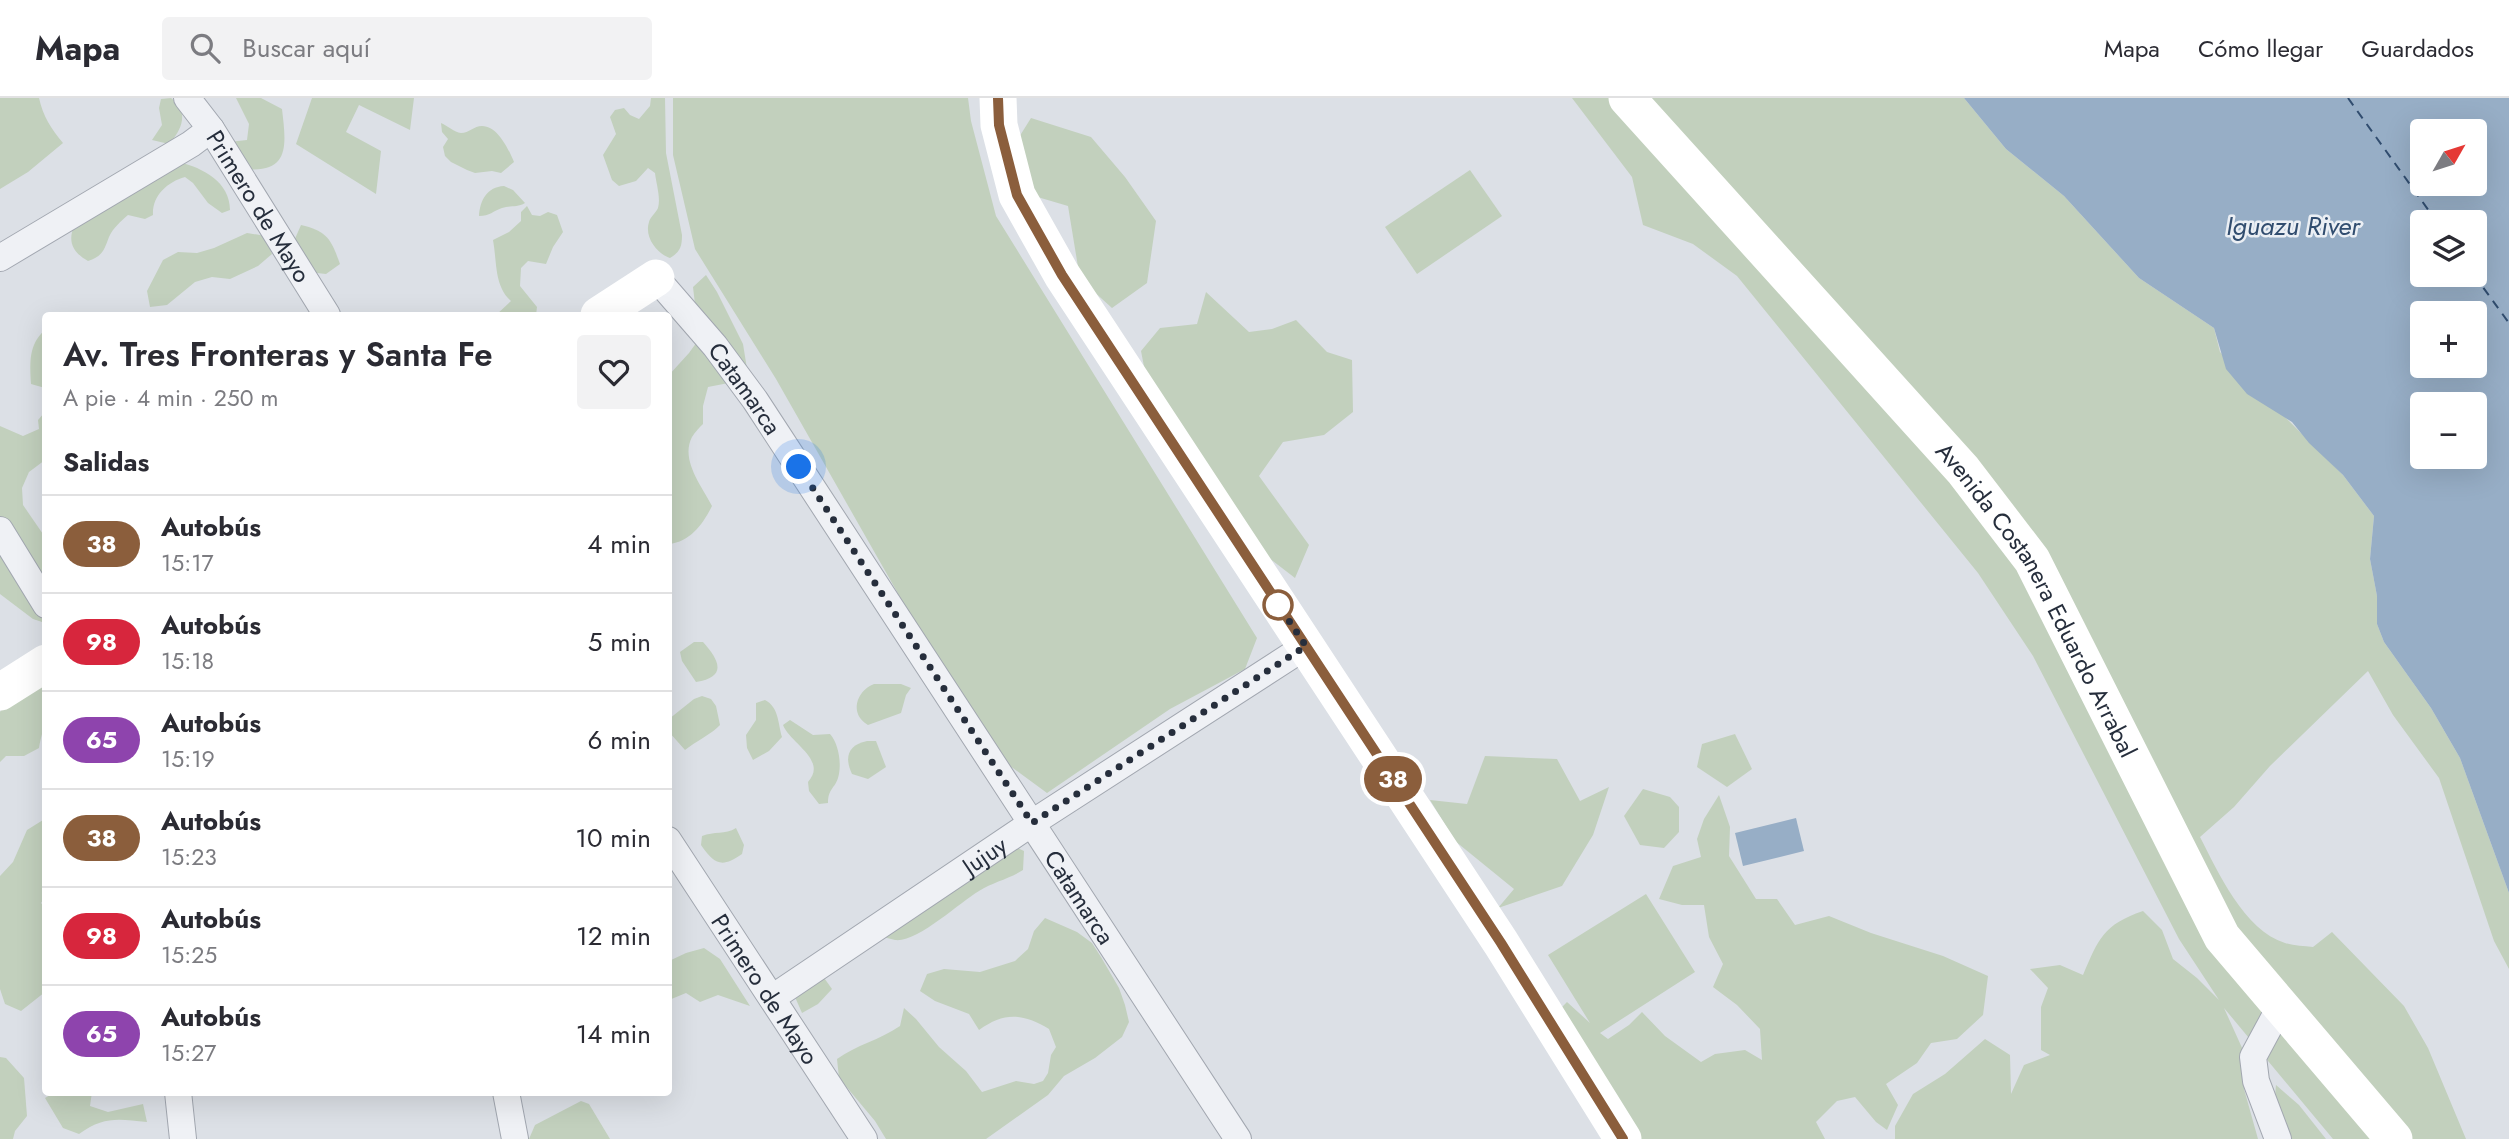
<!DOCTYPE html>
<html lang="es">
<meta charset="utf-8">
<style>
body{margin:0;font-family:Jost,sans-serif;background:#f2f2f3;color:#2b2b33;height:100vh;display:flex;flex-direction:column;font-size:26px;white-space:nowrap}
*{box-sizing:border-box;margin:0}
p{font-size:23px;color:#7c7c81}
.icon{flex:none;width:38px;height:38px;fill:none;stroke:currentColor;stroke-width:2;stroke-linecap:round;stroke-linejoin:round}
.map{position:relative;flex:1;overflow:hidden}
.sheet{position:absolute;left:42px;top:214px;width:630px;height:784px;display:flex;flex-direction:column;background:#fff;border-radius:7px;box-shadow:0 7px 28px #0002}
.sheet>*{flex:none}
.badge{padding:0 14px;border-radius:23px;font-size:24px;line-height:46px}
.needle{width:46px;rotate:51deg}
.buttons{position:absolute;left:2410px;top:21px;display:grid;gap:14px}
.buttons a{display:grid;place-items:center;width:77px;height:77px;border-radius:7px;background:#fff;box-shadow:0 7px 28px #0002;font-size:35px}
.you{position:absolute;width:35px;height:35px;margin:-18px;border:5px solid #fff;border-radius:50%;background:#1a73e8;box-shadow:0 0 0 10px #1a73e833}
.map>.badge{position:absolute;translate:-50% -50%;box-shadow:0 0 0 4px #fff}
h2{padding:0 21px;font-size:26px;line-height:63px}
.round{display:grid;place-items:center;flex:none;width:74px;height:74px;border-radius:7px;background:#f2f2f3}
.summary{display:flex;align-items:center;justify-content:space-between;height:119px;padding:0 21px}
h1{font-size:33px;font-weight:600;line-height:52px}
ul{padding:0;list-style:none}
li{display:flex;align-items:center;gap:21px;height:98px;padding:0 21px;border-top:2px solid #e1e1e2}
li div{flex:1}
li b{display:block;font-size:26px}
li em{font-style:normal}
li .badge{min-width:77px;font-weight:700;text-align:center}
header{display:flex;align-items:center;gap:42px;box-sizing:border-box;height:98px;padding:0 35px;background:#fff;border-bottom:2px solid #e1e1e2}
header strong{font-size:33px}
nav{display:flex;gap:38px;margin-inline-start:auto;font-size:24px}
.search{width:490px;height:63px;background:#f2f2f3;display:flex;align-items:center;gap:18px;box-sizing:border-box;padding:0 24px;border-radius:7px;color:#7c7c81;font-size:26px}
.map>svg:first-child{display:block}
</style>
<header>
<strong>Mapa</strong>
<div class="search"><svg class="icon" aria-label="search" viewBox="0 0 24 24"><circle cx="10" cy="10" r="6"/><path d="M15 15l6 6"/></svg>Buscar aquí</div>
<nav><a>Mapa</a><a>Cómo llegar</a><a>Guardados</a></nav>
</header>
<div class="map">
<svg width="2509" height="1041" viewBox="0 0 2509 1041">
<rect width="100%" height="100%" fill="#dce0e6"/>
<g fill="#c2d0bd">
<path d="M 0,0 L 39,0 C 43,18 51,31 63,45 L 28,74 L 0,91 Z"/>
<path d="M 171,0 C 189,13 183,31 169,46 L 152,42 L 162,27 L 159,10 L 161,1 Z"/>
<path d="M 236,0 L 261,0 L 282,11 C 286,46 291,76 244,71 L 229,44 L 247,42 L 249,26 Z"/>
<polygon points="312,0 414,0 410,32 359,7 346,34 381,53 376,96 296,46"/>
<path d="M 651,0 L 665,0 L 666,55 L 682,137 C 682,149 680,154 670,160 C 657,156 644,139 649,124 C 650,119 656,115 658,110 C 661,100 656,85 655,75 L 648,70 L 636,83 L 619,88 L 612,82 L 603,57 L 616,36 L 610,19 L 615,12 L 624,10 L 630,17 L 639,21 L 650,8 Z"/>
<polygon points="673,0 968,0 971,23 996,118 1257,540 1245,571 1170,611 1047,695 995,657 929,554 896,492 776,281 695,151 673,57"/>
<path d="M 1572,0 L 1964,0 L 2006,51 L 2064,98 L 2139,180 L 2214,230 L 2220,254 L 2343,377 L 2374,418 L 2370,461 L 2377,498 L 2377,526 L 2384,544 L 2431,610 L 2460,660 L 2509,795 L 2509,871 L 2494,843 L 2439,680 L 2393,617 L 2368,573 L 2270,668 L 2234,709 L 2200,739 C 2218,774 2244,832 2285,845 C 2294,848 2304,848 2313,849 L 2332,834 L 2404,908 L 2428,950 L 2466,1041 L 2333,1041 L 2224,910 L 2243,952 L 2244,991 L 2258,1041 L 1895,1041 L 1895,1028 L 1913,996 L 1945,976 L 1985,941 L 2010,957 L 2011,996 L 2024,967 L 2050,957 L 2041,952 L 2041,909 L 2048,890 L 2030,871 L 2060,867 L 2083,877 C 2099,840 2103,827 2143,813 L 2162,832 L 2173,861 L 2197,880 L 2219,902 L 2179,841 L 2033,558 L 1978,475 L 1737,178 L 1693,146 L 1643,127 L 1632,79 Z"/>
<polygon points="1031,20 1091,39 1125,79 1156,123 1147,185 1112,210 1080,181 1068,108 1024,95 1016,44"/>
<path d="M 441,25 C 448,28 454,34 461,35 C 469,35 474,28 482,28 C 498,28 509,52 514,64 L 501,75 L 492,73 L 475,75 L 467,72 L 451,64 L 445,58 L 443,49 L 448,41 L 442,34 Z"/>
<path d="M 179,64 C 203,70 230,84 230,112 L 222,115 L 208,105 L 193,85 L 185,79 C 167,84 152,98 153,117 L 145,121 L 128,117 C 121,123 113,130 109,139 C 104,152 103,158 88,163 C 74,155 67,145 74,128 Z"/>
<polygon points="1470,72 1502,118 1417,176 1385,129"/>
<path d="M 504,88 L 513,92 L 525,105 C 517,110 510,107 502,110 C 493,113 490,118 479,118 C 480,102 487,89 504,88 Z"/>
<path d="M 527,108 L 532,117 L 540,118 L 548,114 L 557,117 L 563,134 L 553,149 L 546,166 L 528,163 L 521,170 L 520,188 L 537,209 L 536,217 L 496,217 L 511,203 C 494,188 497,163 493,142 L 509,134 L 521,123 L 521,114 Z"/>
<path d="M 301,127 C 327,133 331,141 340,166 L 326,176 L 308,174 L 294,143 Z"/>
<polygon points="247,135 266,138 272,156 258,168 230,181 212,179 195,184 167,207 150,209 147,193 163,162 178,154 197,155 214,150"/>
<path d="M 706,177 L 717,194 L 743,246 L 749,283 L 744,282 L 708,289 L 703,308 L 703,326 C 700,329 695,334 692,339 C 680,362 702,388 712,408 C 703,426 690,444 669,446 L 669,277 L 689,255 L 699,241 L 693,189 Z"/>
<polygon points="1206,194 1249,234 1272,231 1296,222 1327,254 1352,262 1353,314 1324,337 1283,344 1259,378 1309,447 1295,480 1269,460 1151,305 1141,253 1160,230 1197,226"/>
<path d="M 45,232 L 45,290 L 31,286 C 30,265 28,247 45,232 Z"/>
<polygon points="45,314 45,362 29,374 22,390 23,407 45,439 45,525 33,521 0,496 0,328 23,338 39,331 38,322"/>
<path d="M 694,544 L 703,544 C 720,563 727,579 696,584 L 682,563 L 680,554 Z"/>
<path d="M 874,586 L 901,586 L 911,590 L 906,597 L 901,615 L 868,627 C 849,616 856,593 874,586 Z"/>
<path d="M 42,587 C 54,603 42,632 39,650 L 24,658 L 6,658 L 0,664 L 0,614 L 5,606 Z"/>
<path d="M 702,598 L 711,601 L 716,608 L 720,627 C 713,635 695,644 685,652 L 669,634 L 669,621 L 694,601 Z"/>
<path d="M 765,602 C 779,609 778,626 782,639 L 769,653 L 753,662 L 747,650 L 746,637 L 756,622 L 756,605 Z"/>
<path d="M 790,622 L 813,637 L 830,636 C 839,646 842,667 838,680 C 835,690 828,691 828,705 L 819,706 L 809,693 L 808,684 C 828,662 790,645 783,627 Z"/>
<polygon points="1735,636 1752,671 1727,689 1697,669 1702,646"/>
<path d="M 867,643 L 876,643 L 886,669 L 868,681 L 852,676 C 844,659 848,647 867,643 Z"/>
<polygon points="1485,658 1557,661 1580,703 1609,689 1593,737 1562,788 1498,810 1514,791 1455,743 1430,702 1467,706"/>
<polygon points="1643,691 1670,699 1679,709 1679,734 1664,750 1640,747 1624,718"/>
<polygon points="1719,697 1730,729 1729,758 1756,801 1777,801 1795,827 1829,818 1871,835 1943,858 1988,878 1983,917 1957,941 1931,945 1917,965 1886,986 1898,1007 1887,1032 1876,1024 1855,999 1837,1003 1816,1024 1825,1041 1638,1041 1557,914 1567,904 1590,925 1548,857 1646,796 1695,874 1600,935 1608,941 1629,927 1642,914 1665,938 1701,964 1715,956 1745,952 1762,962 1760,931 1737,907 1713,889 1723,866 1709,839 1704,807 1682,807 1659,801 1673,768 1701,759 1697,741 1704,721"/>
<polygon points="43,722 46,725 46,798 41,805 45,809 45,894 21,913 5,906 0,891 0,778 13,764 27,732"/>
<path d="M 736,730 L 744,747 L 742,756 C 722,770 715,767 701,747 L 702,738 C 714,733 725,737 736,730 Z"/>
<path d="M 1007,745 L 1024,753 L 1023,772 C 1009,781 993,784 979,793 C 960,804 917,845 895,842 C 890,841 884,839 879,837 Z"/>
<path d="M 1045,820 L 1077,834 L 1092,845 L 1101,859 L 1119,890 L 1125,907 L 1129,924 L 1122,939 L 1095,960 L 1064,978 L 1048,997 L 986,1041 L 886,1041 L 875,1023 L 839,980 L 837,961 C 856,947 880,942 900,928 L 904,910 L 916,921 L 939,949 L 966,973 L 982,994 L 1016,983 L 1034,986 L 1043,983 L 1048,975 L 1051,957 L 1056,949 L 1049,931 C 1022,915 1004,914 979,932 L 969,916 L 935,903 L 920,893 L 927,876 L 944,871 L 980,874 L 1015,863 L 1028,851 L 1034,833 Z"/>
<polygon points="704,850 720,861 750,908 718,897 700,904 686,895 669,902 669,863 686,855"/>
<polygon points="822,877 832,891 818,906 802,915 795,899"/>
<polygon points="0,959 6,960 24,980 27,1018 15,1033 13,1041 0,1041"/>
<polygon points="2276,987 2299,1007 2326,1041 2289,1041 2274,1008"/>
<path d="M 55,994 L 92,994 L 90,1008 L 108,1014 L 143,1006 L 147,1024 C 118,1021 104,1018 79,1036 L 63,1030 L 45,1000 Z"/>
<polygon points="581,1003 589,1006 610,1041 529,1041 535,1027"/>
</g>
<g fill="#97aec6" fill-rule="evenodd">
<path d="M 1964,0 L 2509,0 L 2509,795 L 2460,660 L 2431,610 L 2384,544 L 2377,526 L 2377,498 L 2370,461 L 2374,418 L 2343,377 L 2309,345 L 2292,324 L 2247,296 L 2226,271 L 2214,230 L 2139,180 L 2064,98 L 2006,51 ZM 2422,33 L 2474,33 L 2474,86 L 2422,86 ZM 2422,124 L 2474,124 L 2474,177 L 2422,177 ZM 2474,215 L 2474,268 L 2422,268 L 2422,215 ZM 2422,306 L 2474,306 L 2474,359 L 2422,359 Z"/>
<polygon points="1796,720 1804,753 1743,768 1735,735"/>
</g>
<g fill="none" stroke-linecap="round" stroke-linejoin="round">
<g stroke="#314d6f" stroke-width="2" stroke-dasharray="9 7" stroke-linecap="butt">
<polyline points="2348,0 2437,124"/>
<polyline points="2474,177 2509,225"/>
</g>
<g stroke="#a2a7b0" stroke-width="28">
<g id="street">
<path id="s1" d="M 187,0 L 211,31 L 327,217"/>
<polyline points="0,160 191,46 211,31"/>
<path id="s2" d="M 656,180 L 715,248 L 755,302 L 1238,1041"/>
<polyline points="0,432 46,507"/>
<path id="s3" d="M 668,742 L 864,1041"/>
<path id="s4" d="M 772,900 L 1032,725 L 1306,548"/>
<polyline points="178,994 183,1041"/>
<polyline points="506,994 515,1041"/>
<polyline points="2278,1041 2256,983 2253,959 2281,907"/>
</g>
</g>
<use href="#street" stroke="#eff1f5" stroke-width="26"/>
<g stroke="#fff" stroke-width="37">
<polyline points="998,0 999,27 1017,97 1062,177 1501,845 1623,1041"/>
<path id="s5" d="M 1627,0 L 1963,372 L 2032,462 L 2222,839 L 2394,1041"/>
<polyline points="599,217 656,180"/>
<polyline points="0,594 46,565"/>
</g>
</g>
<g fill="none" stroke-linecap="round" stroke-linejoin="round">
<g stroke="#fff" stroke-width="16">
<polyline id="line" points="998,0 999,27 1017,97 1062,177 1501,845 1623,1041"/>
</g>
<use href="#line" stroke="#8b5e3c" stroke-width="10"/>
<polyline stroke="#262e3c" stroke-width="7" stroke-dasharray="0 12.6" points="799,369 1032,725 1306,548 1275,502 1278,507"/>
</g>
<circle fill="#fff" stroke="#8b5e3c" stroke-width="3.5" cx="1278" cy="507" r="14"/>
<g text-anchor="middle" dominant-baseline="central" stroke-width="5" stroke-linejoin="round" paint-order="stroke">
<g font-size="24" fill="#262e3c" stroke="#ebeff4">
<text stroke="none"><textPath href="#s1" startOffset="130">Primero de Mayo</textPath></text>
<text stroke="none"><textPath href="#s2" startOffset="142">Catamarca</textPath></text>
<text stroke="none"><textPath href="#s5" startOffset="651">Avenida Costanera Eduardo Arrabal</textPath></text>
<text stroke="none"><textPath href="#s4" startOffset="256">Jujuy</textPath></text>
<text stroke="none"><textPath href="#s2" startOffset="751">Catamarca</textPath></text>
<text stroke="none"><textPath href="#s3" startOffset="178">Primero de Mayo</textPath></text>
</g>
<g font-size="26" font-style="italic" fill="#314d6f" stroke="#ebeff4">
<text x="2293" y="128">Iguazu River</text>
</g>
</g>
</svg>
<div class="buttons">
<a><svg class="needle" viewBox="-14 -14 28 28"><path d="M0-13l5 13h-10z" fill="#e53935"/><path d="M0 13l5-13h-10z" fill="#7c7c81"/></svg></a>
<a><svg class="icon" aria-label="layers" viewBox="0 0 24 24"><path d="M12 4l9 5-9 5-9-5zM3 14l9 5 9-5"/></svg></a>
<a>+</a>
<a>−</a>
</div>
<div class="you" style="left:799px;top:369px"></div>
<b class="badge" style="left:1393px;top:681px;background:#8b5e3c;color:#fff">38</b>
<section class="sheet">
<div class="summary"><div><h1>Av. Tres Fronteras y Santa Fe</h1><p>A pie · 4 min · 250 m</p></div><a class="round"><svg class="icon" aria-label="heart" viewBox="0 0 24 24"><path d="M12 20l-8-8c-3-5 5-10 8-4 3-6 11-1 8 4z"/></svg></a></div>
<h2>Salidas</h2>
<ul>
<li><span class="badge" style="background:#8b5e3c;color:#fff">38</span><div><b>Autobús</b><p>15:17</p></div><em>4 min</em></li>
<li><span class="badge" style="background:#d7263d;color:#fff">98</span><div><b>Autobús</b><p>15:18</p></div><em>5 min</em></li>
<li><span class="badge" style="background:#8e44ad;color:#fff">65</span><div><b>Autobús</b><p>15:19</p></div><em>6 min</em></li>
<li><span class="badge" style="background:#8b5e3c;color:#fff">38</span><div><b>Autobús</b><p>15:23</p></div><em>10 min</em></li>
<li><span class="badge" style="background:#d7263d;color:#fff">98</span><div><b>Autobús</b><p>15:25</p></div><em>12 min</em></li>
<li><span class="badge" style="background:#8e44ad;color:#fff">65</span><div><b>Autobús</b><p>15:27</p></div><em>14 min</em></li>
</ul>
</section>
</div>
